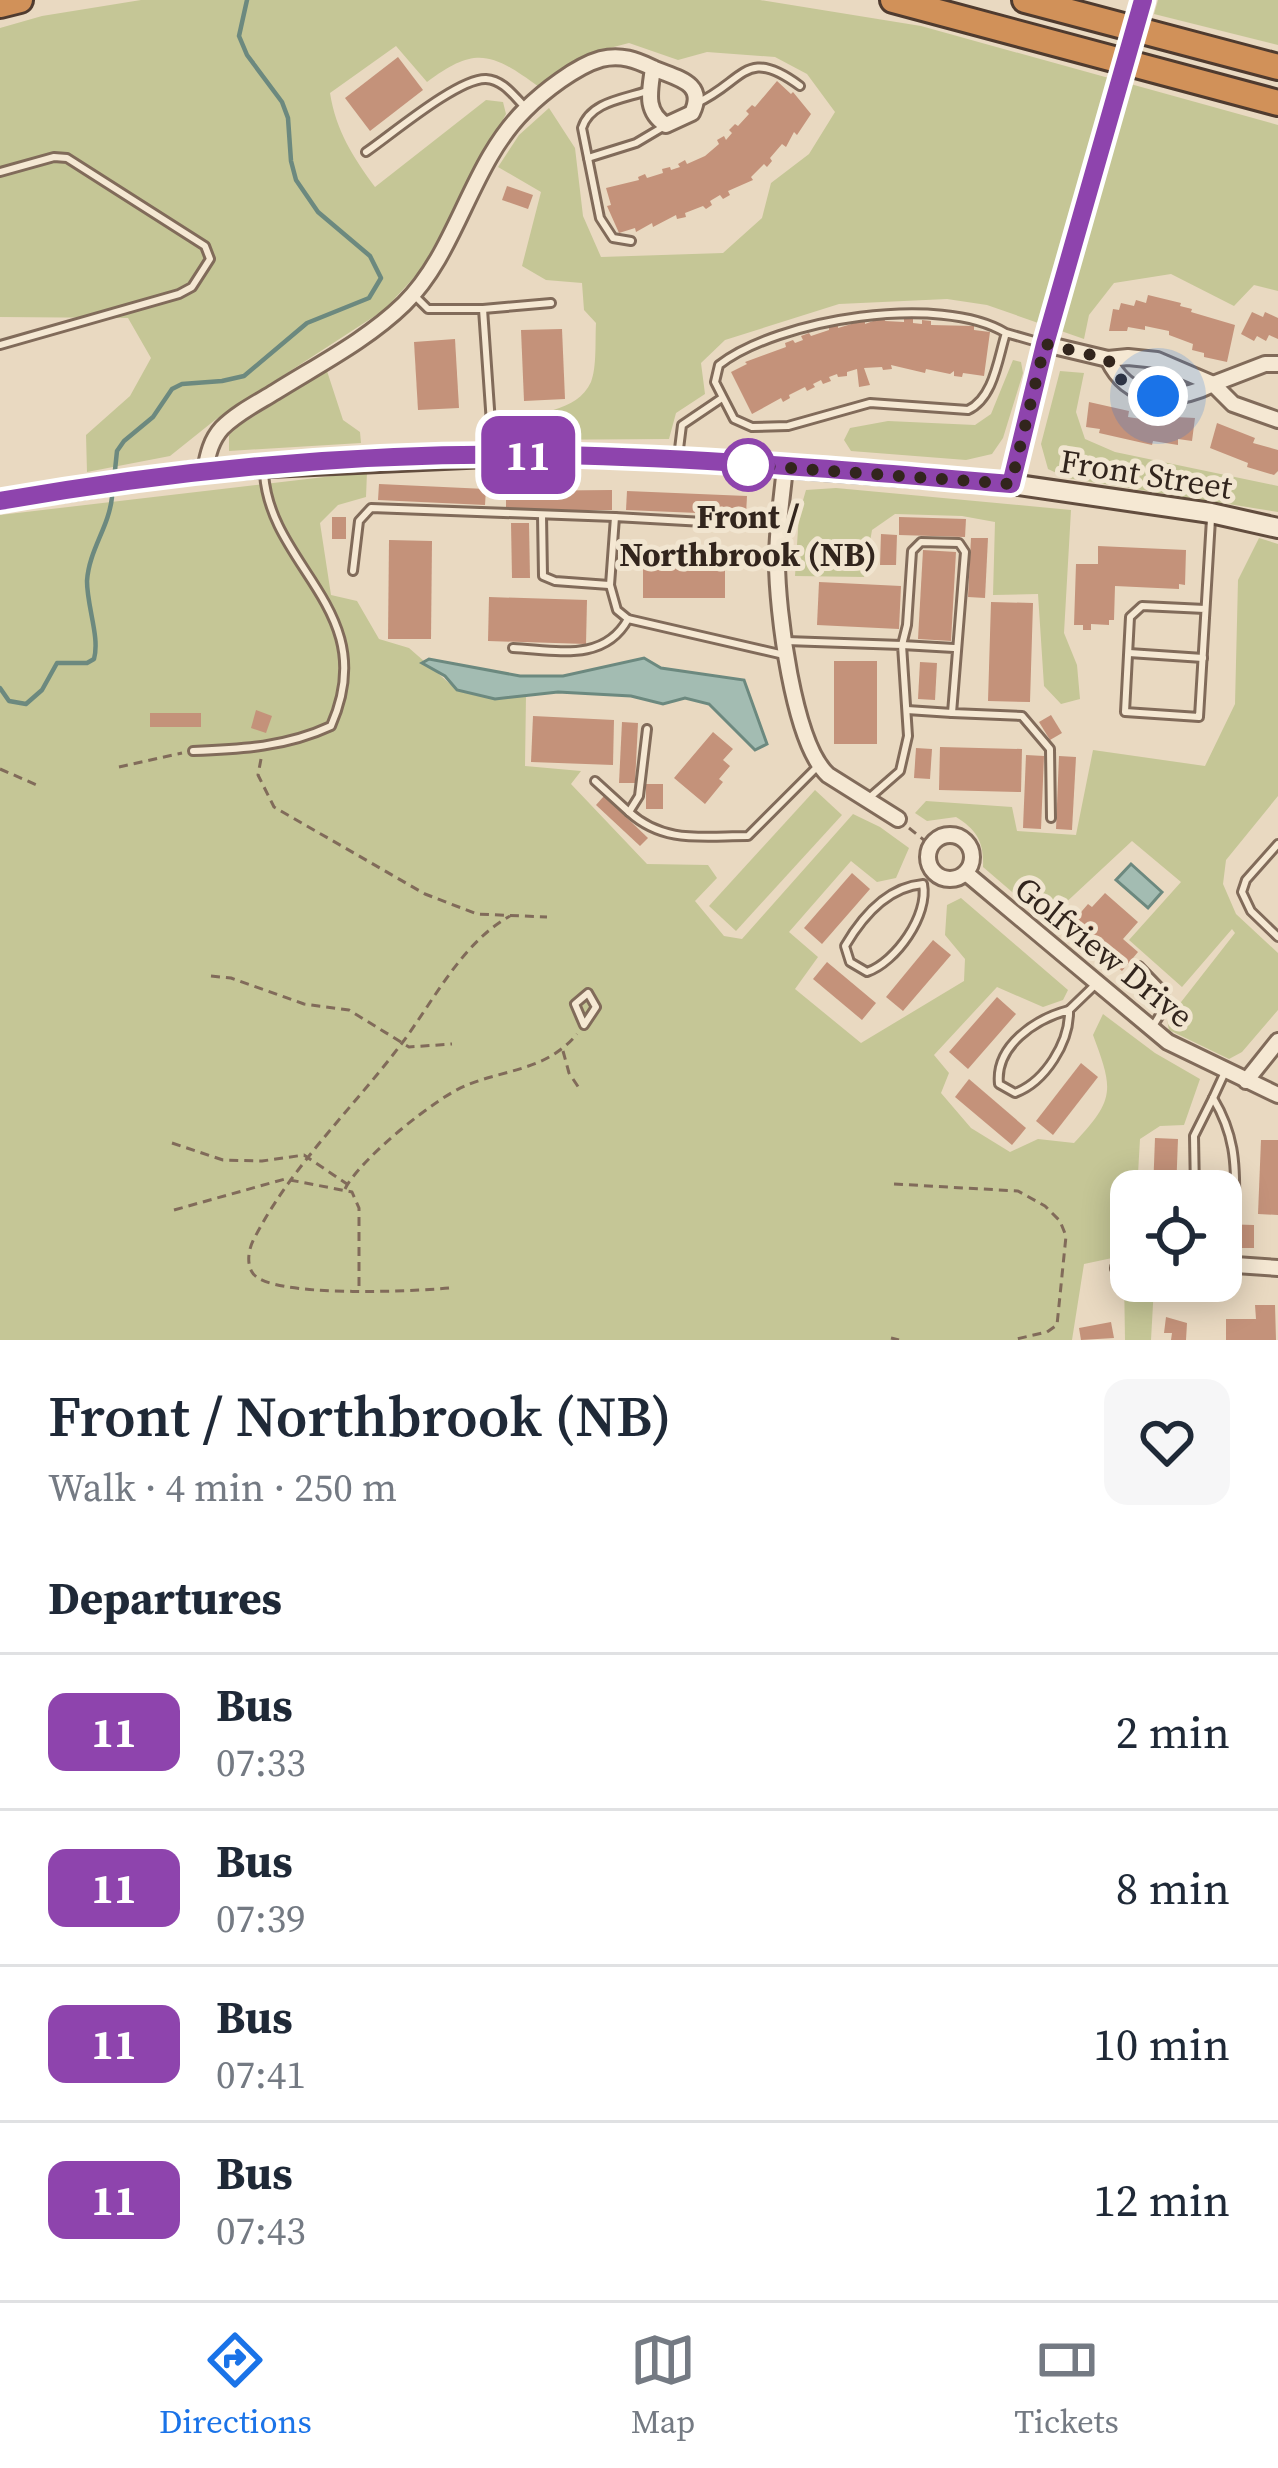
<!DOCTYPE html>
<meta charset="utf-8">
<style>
body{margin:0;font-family:"Source Serif 4",serif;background:#f6f6f7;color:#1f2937;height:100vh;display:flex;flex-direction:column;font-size:45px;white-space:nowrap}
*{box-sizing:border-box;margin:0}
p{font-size:39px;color:#747a83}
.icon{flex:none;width:66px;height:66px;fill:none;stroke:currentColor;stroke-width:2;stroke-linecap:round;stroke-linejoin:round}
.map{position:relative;height:1340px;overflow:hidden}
.sheet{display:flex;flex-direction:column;background:#fff;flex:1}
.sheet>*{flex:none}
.badge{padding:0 24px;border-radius:18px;font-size:42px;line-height:78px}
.tools{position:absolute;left:1110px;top:1170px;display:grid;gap:24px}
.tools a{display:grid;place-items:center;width:132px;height:132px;border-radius:24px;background:#fff;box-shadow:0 6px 30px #0003;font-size:60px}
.you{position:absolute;width:60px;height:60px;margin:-30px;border:9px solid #fff;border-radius:50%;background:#1a73e8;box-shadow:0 0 0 18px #1a73e833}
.map>.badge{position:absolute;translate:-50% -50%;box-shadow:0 0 0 6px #fff}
h2{padding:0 48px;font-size:45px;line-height:108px}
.round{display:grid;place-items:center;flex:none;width:126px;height:126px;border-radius:24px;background:#f6f6f7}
.overview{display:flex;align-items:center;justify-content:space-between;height:204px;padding:0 48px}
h1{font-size:57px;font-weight:600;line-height:90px}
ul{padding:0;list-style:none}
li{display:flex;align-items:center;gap:36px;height:156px;padding:0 48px;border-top:3px solid #e0e1e3}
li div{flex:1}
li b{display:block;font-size:45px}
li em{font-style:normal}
li .badge{min-width:132px;font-weight:700;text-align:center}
.menu{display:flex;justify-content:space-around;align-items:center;height:168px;border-top:3px solid #e0e1e3;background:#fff;font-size:33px;color:#747a83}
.menu a{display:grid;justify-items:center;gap:6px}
.menu .selected{color:#1a73e8}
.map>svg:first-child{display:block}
</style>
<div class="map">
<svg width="1278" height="1340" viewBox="0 0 1278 1340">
<rect width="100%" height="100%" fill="#e9d9c1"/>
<g fill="#c5c696">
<path d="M 141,0 L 760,0 L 921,26 L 1278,125 L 1278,291 L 1254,285 L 1234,306 L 1171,274 L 1114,283 L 1089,315 L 1084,339 L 987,305 L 947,299 L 839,304 L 725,340 L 701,363 L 705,394 L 676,413 L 669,439 L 509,440 L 505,425 C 532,410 576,415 591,382 C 597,367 595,340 596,323 L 584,310 L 582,283 L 546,280 L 522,266 L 541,192 L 498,167 L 519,135 L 549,108 L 575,148 L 583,216 L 601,257 L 723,253 L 762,218 L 771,183 L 809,154 L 835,112 L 807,74 L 775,57 L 707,52 L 678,60 L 629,43 L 587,54 L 539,87 C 492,53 476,45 427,82 L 396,46 L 330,93 C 336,131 353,157 375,187 L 486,100 L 503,102 L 506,114 L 421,270 L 384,310 L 215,420 L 170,456 L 87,472 L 86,435 L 130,396 L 151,358 L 128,318 L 0,317 L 0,28 L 42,16 Z"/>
<polygon points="1158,0 1278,0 1278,45 1154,14"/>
<polygon points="1013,360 1021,362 1023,373 1003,438 992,454 966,460 851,451 844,440 850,428 888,421 975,425 991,414"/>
<polygon points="327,371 343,420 360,432 361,443 229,451 229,435 240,425"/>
<polygon points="1060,371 1084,373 1076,412 1085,439 1115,452 1278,486 1278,512 1067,478 1048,469 1041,444"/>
<path d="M 367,472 L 366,497 L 338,505 L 320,523 L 331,595 L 357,601 L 379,639 L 409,648 L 457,690 L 495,699 L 526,695 L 525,766 L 581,771 L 571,784 L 647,864 L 708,865 L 717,878 L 695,901 L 724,936 L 742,939 L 853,814 L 880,827 L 909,848 L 896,878 L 877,882 L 851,861 L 789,932 L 818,957 L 795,989 L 861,1043 L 964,981 L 965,959 L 945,935 L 947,905 L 961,898 L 1068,990 L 1063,1000 L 1043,1007 L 997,987 L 934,1055 L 949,1073 L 941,1093 L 971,1128 L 1010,1152 L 1038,1139 L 1074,1143 C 1116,1099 1113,1089 1093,1035 L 1103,1014 L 1155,1053 L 1200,1079 L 1184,1125 L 1160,1126 L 1140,1139 L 1137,1191 L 1131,1191 L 1131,1254 L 1084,1264 L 1072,1340 L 0,1340 L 0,515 Z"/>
<polygon points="836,488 1071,510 1064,633 1077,665 1080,699 1061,704 1044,686 1038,594 993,595 995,522 962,516 895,514 872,530 864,577 795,576 799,514 806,490"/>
<path d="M 1259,538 L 1278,544 L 1278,796 L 1226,860 L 1223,884 L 1236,914 L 1278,953 L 1278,1010 L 1242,1052 L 1229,1059 L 1169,1030 L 1167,1020 L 1235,933 L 1232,929 L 1182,987 L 1129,940 L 1181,882 L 1132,841 L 1046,921 L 983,867 C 984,842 977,830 956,817 L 927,821 L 915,813 L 926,801 L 1012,807 L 1017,831 L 1076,835 L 1093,750 L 1205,766 L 1235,704 L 1238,580 Z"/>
<polygon points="815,790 842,815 736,931 709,906"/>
<polygon points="1131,1275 1131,1281 1150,1281 1154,1286 1151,1340 1125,1340 1124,1276"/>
</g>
<g fill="#a3bcb2" stroke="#6c897f" stroke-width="3">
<polygon points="644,658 661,668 744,680 767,744 755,750 709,704 685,698 663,704 631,696 558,692 495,699 457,690 445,676 422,663 429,659 520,676 563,676"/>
<polygon points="1131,864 1162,892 1148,908 1116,880"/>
</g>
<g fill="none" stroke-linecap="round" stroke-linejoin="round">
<g stroke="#6c897f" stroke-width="4.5">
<polyline points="115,470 117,451 124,441 153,417 172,389 182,384 222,381 244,376 307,323 369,298 381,278 370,256 318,212 296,180 291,161 288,118 282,102 247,55 239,36 247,0"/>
<path d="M 0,688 L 9,701 L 26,704 L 42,690 L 57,663 L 87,663 L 94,659 C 100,637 87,607 87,581 C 89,550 109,527 112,497"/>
</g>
</g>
<g fill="#c4927a">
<polygon points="398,57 423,90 370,131 345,98"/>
<polygon points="777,81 791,94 793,92 811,114 797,135 794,132 786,147 782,144 770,158 772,161 767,167 764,164 751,177 753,180 728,191 730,195 723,199 720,195 710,201 712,205 706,209 703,206 685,213 686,217 677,219 676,215 653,227 652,223 636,232 635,228 619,233 607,206 611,205 606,188 639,180 638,177 645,174 647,178 663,173 662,169 670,167 671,170 680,167 678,164 685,160 687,164 705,156 719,144 717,140 724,136 726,140 732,133 729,130 735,124 738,126 749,114 746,111 752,105 755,107"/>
<polygon points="507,186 533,195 528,209 502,200"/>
<polygon points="1148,295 1181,303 1180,306 1192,309 1191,312 1235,325 1227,362 1204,357 1204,353 1192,350 1193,344 1169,335 1169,331 1145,326 1145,330 1128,327 1127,331 1109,331 1113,309 1119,310 1121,303 1134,306 1136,300 1146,303"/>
<polygon points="1252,312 1263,317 1265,312 1278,318 1278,339 1269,335 1266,341 1257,336 1254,341 1241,334"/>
<polygon points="884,317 885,321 904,322 904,318 913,319 913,323 922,324 922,320 931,321 931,325 974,326 974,330 990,332 984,376 963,373 962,377 954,376 954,371 950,374 926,369 925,373 891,365 892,369 883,370 882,367 864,368 870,385 859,387 857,369 847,372 847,376 838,377 837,374 829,377 831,381 823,384 821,380 813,384 815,387 807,391 805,387 789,395 790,398 783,402 781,398 752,414 731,372 747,364 745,362 786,347 785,343 793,340 795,343 803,340 801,336 809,333 811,336 829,330 829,326 838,325 838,328 865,320 865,324"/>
<polygon points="562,329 565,399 524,401 521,330"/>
<polygon points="455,339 459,408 418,410 414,342"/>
<polygon points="1089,402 1129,411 1128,417 1155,421 1156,416 1195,418 1192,441 1178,439 1178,445 1153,441 1152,445 1099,433 1100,429 1086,427"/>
<polygon points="1217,423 1255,438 1253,443 1278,450 1278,471 1274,475 1247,467 1248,463 1210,448"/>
<polygon points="379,484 486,489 485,505 378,500"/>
<polygon points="612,490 612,510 506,510 506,491"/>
<polygon points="627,491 747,496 746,515 626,510"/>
<rect x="332" y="517" width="14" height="22"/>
<polygon points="899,517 966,519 965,537 899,535"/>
<polygon points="511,523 529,523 530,578 512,578"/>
<polygon points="881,534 897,535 896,565 880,565"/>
<polygon points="971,538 988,538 985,598 968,597"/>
<polygon points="389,540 432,541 431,639 388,639"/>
<polygon points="1098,546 1186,550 1185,585 1179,584 1179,589 1115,586 1114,620 1109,620 1109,625 1091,624 1091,630 1083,630 1083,625 1074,625 1076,564 1098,564"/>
<polygon points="923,550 956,552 951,641 918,639"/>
<rect x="643" y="553" width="82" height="45"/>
<polygon points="819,582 901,586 899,629 817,625"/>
<polygon points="489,597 587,600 586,644 488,641"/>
<polygon points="991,602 1033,603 1030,702 988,701"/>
<rect x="834" y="661" width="43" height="83"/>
<polygon points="920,662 937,663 935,700 918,699"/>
<polygon points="256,710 272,716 266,733 251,728"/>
<rect x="150" y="713" width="51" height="14"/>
<polygon points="1051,715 1062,733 1050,740 1039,722"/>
<polygon points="533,716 614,720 613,765 531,762"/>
<polygon points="622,722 638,723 635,783 619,783"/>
<polygon points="713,732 733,749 723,760 730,766 719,779 723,782 705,804 674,778"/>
<polygon points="940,747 1022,749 1021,792 939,790"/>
<polygon points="916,748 932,749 930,779 914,778"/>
<polygon points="1026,755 1044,756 1041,829 1023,828"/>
<polygon points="1059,756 1076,757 1072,830 1056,829"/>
<rect x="646" y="784" width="17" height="25"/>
<polygon points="604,796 648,838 640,846 596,805"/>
<polygon points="852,873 870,889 822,944 804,928"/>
<polygon points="1105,893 1138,922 1123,939 1138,952 1122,971 1070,925 1088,904 1092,907"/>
<polygon points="933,940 951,955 903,1011 886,997"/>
<polygon points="827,962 876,1003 862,1020 813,979"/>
<polygon points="997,997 1016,1014 968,1069 949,1052"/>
<polygon points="1081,1063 1098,1077 1053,1135 1036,1121"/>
<polygon points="969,1079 1026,1128 1012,1145 955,1097"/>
<polygon points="1155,1138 1178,1139 1176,1191 1153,1191"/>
<polygon points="1261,1140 1278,1140 1278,1215 1258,1214"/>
<polygon points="1221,1224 1254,1225 1254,1248 1221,1248"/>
<polygon points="1255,1305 1275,1305 1276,1340 1226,1340 1226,1319 1256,1319"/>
<polygon points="1166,1317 1187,1323 1186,1340 1171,1340 1172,1333 1164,1333"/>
<polygon points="1111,1322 1114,1338 1081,1340 1079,1328"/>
</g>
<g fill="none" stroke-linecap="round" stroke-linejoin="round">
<polyline stroke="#c4b5a0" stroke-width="16" stroke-dasharray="16 8" stroke-linecap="butt" points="1119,88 1142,3"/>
<g stroke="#816b5a" stroke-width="12">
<g id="service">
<path d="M 697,103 C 744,82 745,45 800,86"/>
<path d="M 366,152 C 391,135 458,78 486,79 C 503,80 513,95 524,106"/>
<polyline points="588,158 636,143 663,127"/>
<polyline points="0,172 54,157 67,158 205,246 210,259 192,287 179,294 0,345"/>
<path d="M 631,241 L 613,238 L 600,218 L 582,128 C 590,102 623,99 647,91"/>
<polyline points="416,297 428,309 483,309 493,452"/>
<polyline points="483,309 551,303"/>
<path d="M 1006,333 C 941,293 778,319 719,365 L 715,382 L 734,419 L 752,427 L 788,426 L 870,403 L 968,410 C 994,398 998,358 1006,333 L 1041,343"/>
<polyline points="678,457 682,425 722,398"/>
<polyline points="542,515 543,576 555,581 609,585"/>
<polyline points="739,524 615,517 610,585 617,610 628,619 784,655"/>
<polyline points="353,571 359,521 371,508 615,517"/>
<polyline points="1205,609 1142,606 1130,617 1125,712 1199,717 1211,519"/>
<polyline points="786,641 902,645 908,736 900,771 869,798"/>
<path d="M 513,648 C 555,650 604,663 628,619"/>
<polyline points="954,648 902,645 907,625 912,551 921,542 959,543 965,552 952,713 1022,716 1050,749 1051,818"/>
<polyline points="1129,653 1203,658"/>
<polyline points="907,710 952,713"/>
<path d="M 647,729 L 639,796 L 629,812 C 664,844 703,836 748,836 L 818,766"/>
<path d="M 193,751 C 242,749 286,747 331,726 C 382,611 271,569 264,474"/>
<polyline points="595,781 629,812"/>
<polyline points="1278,844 1246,880 1242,892 1251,911 1278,937"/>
<path d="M 923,884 C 929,915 896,962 867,972 L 850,962 L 845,946 C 862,917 888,887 923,884 Z"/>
<polyline points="1139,966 1165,993 1165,1007 1153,1026"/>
<polygon points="588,993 596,1007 584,1025 575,1004"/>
<path d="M 1069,1010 C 1070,1042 1045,1082 1015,1093 L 999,1084 C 995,1046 1035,1019 1069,1010 Z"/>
<polyline points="1069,1010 1096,984"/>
<polyline points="1213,1098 1225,1072"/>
<path d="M 1195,1191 L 1194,1136 L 1213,1098 C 1234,1133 1236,1162 1235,1202 L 1221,1204"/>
</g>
</g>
<g stroke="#816b5a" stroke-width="20">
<g id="minor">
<polyline points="1045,344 1108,359"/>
<path d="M 1128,357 L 1157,360 L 1213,384 C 1173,404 1128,402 1108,359 Z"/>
<polyline points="1278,364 1265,364 1213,384 1233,404 1278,420"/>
<path d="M 785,467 C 782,498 777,530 777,561 C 777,609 793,743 828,775 L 898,819"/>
<path d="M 205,470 C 208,454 211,440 222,428 C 237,413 257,403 275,392 C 318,365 367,340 404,304 C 458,251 470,164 525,110 C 543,92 576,66 601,59 C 621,54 636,60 653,68 C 675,78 707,82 692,113 L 666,125 C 644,111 650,91 653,68"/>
<circle cx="950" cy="857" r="22"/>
<polyline points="966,873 1168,1042 1278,1095"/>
<polyline points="1246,1081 1278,1041"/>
<polyline points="1221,1264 1278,1268"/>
<polyline points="1119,1268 1131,1265"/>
</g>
</g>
<g stroke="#816b5a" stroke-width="22">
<g id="tertiary">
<polyline points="1142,3 1143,0"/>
<polyline points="1011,484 1045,344 1119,88"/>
</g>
</g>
<g stroke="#624d3e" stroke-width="24">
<polyline id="secondary" points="0,501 205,470 551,454 677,459 1011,484 1211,513 1278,528"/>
</g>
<g stroke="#4f3b2f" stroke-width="30">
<g id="motorway">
<polyline points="893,0 1278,103"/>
<polyline points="1025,0 1278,67"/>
<polyline points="0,5 20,0"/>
</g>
</g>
<g stroke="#816b5a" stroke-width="3" stroke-dasharray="9 6" stroke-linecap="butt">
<polyline points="261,759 258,775 274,807 425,894 477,914 547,917"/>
<polyline points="119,767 182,753"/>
<polyline points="0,769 39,786"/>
<polyline points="909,828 930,845"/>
<polyline points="211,976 231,978 304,1004 349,1010 409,1047 452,1044"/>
<polyline points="563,1051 569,1073 581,1091"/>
<polyline points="172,1143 223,1160 262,1161 304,1155 347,1184"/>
<polyline points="894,1184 1018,1191 1045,1206 1060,1221 1066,1236 1057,1325 1047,1332 1012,1340"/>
<path d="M 345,1189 C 359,1160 436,1097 467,1085 C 507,1069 547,1070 577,1034"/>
<polyline points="174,1210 285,1179 352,1192 359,1208 359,1290"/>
<path d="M 449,1288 C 417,1291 266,1299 252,1272 C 246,1262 249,1247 255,1237 C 291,1167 351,1110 399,1047 C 433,1003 460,944 510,916"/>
<polyline points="891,1338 899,1340"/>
</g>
<use href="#service" stroke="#f5e8d3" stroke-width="6"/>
<use href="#minor" stroke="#f5e8d3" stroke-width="14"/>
<use href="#tertiary" stroke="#f5e8d3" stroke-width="16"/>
<use href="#secondary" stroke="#f5e8d3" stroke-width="18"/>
<use href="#motorway" stroke="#d19159" stroke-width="24"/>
</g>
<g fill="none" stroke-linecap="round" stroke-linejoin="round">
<g stroke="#fff" stroke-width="27">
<path id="line" d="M 0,501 C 182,469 370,451 555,455 C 707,458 859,471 1011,484 L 1045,344 L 1143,0"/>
</g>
<use href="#line" stroke="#8e44ad" stroke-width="18"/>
<path stroke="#32251d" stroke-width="12" stroke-dasharray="0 21.6" d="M 748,465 L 1011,484 L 1045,344 L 1108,359 C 1120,384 1131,391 1158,396"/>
</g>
<circle fill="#fff" stroke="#8e44ad" stroke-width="6" cx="748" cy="465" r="24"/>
<g text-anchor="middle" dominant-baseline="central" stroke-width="10" stroke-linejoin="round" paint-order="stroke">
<g font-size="33" fill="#32251d" stroke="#f1e5d0">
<text transform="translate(1146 474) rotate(9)">Front Street</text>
<text transform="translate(1104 952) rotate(39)">Golfview Drive</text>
</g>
<g font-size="33" font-weight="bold" fill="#32251d" stroke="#f1e5d0">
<text x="748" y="516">Front /<tspan x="748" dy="38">Northbrook (NB)</tspan></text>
</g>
</g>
</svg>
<div class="tools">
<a><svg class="icon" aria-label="locate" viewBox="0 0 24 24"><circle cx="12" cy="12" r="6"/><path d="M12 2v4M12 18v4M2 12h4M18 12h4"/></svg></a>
</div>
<div class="you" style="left:1158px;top:396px"></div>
<b class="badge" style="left:528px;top:455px;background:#8e44ad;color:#fff">11</b>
</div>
<section class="sheet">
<div class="overview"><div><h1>Front / Northbrook (NB)</h1><p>Walk · 4 min · 250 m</p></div><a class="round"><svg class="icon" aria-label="heart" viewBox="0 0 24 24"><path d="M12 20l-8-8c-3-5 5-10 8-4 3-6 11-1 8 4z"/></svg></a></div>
<h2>Departures</h2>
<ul>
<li><span class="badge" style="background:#8e44ad;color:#fff">11</span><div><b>Bus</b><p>07:33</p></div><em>2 min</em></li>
<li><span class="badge" style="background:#8e44ad;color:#fff">11</span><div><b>Bus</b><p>07:39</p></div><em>8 min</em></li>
<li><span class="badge" style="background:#8e44ad;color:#fff">11</span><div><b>Bus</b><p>07:41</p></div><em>10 min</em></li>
<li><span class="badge" style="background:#8e44ad;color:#fff">11</span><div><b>Bus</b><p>07:43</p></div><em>12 min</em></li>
</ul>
</section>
<nav class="menu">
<a class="selected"><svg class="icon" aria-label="directions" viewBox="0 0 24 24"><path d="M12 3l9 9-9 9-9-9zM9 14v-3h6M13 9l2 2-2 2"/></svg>Directions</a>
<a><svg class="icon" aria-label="map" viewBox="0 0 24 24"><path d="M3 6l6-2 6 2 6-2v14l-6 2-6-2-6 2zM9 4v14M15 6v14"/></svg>Map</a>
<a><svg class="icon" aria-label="tickets" viewBox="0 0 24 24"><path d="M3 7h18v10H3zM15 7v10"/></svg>Tickets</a>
</nav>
